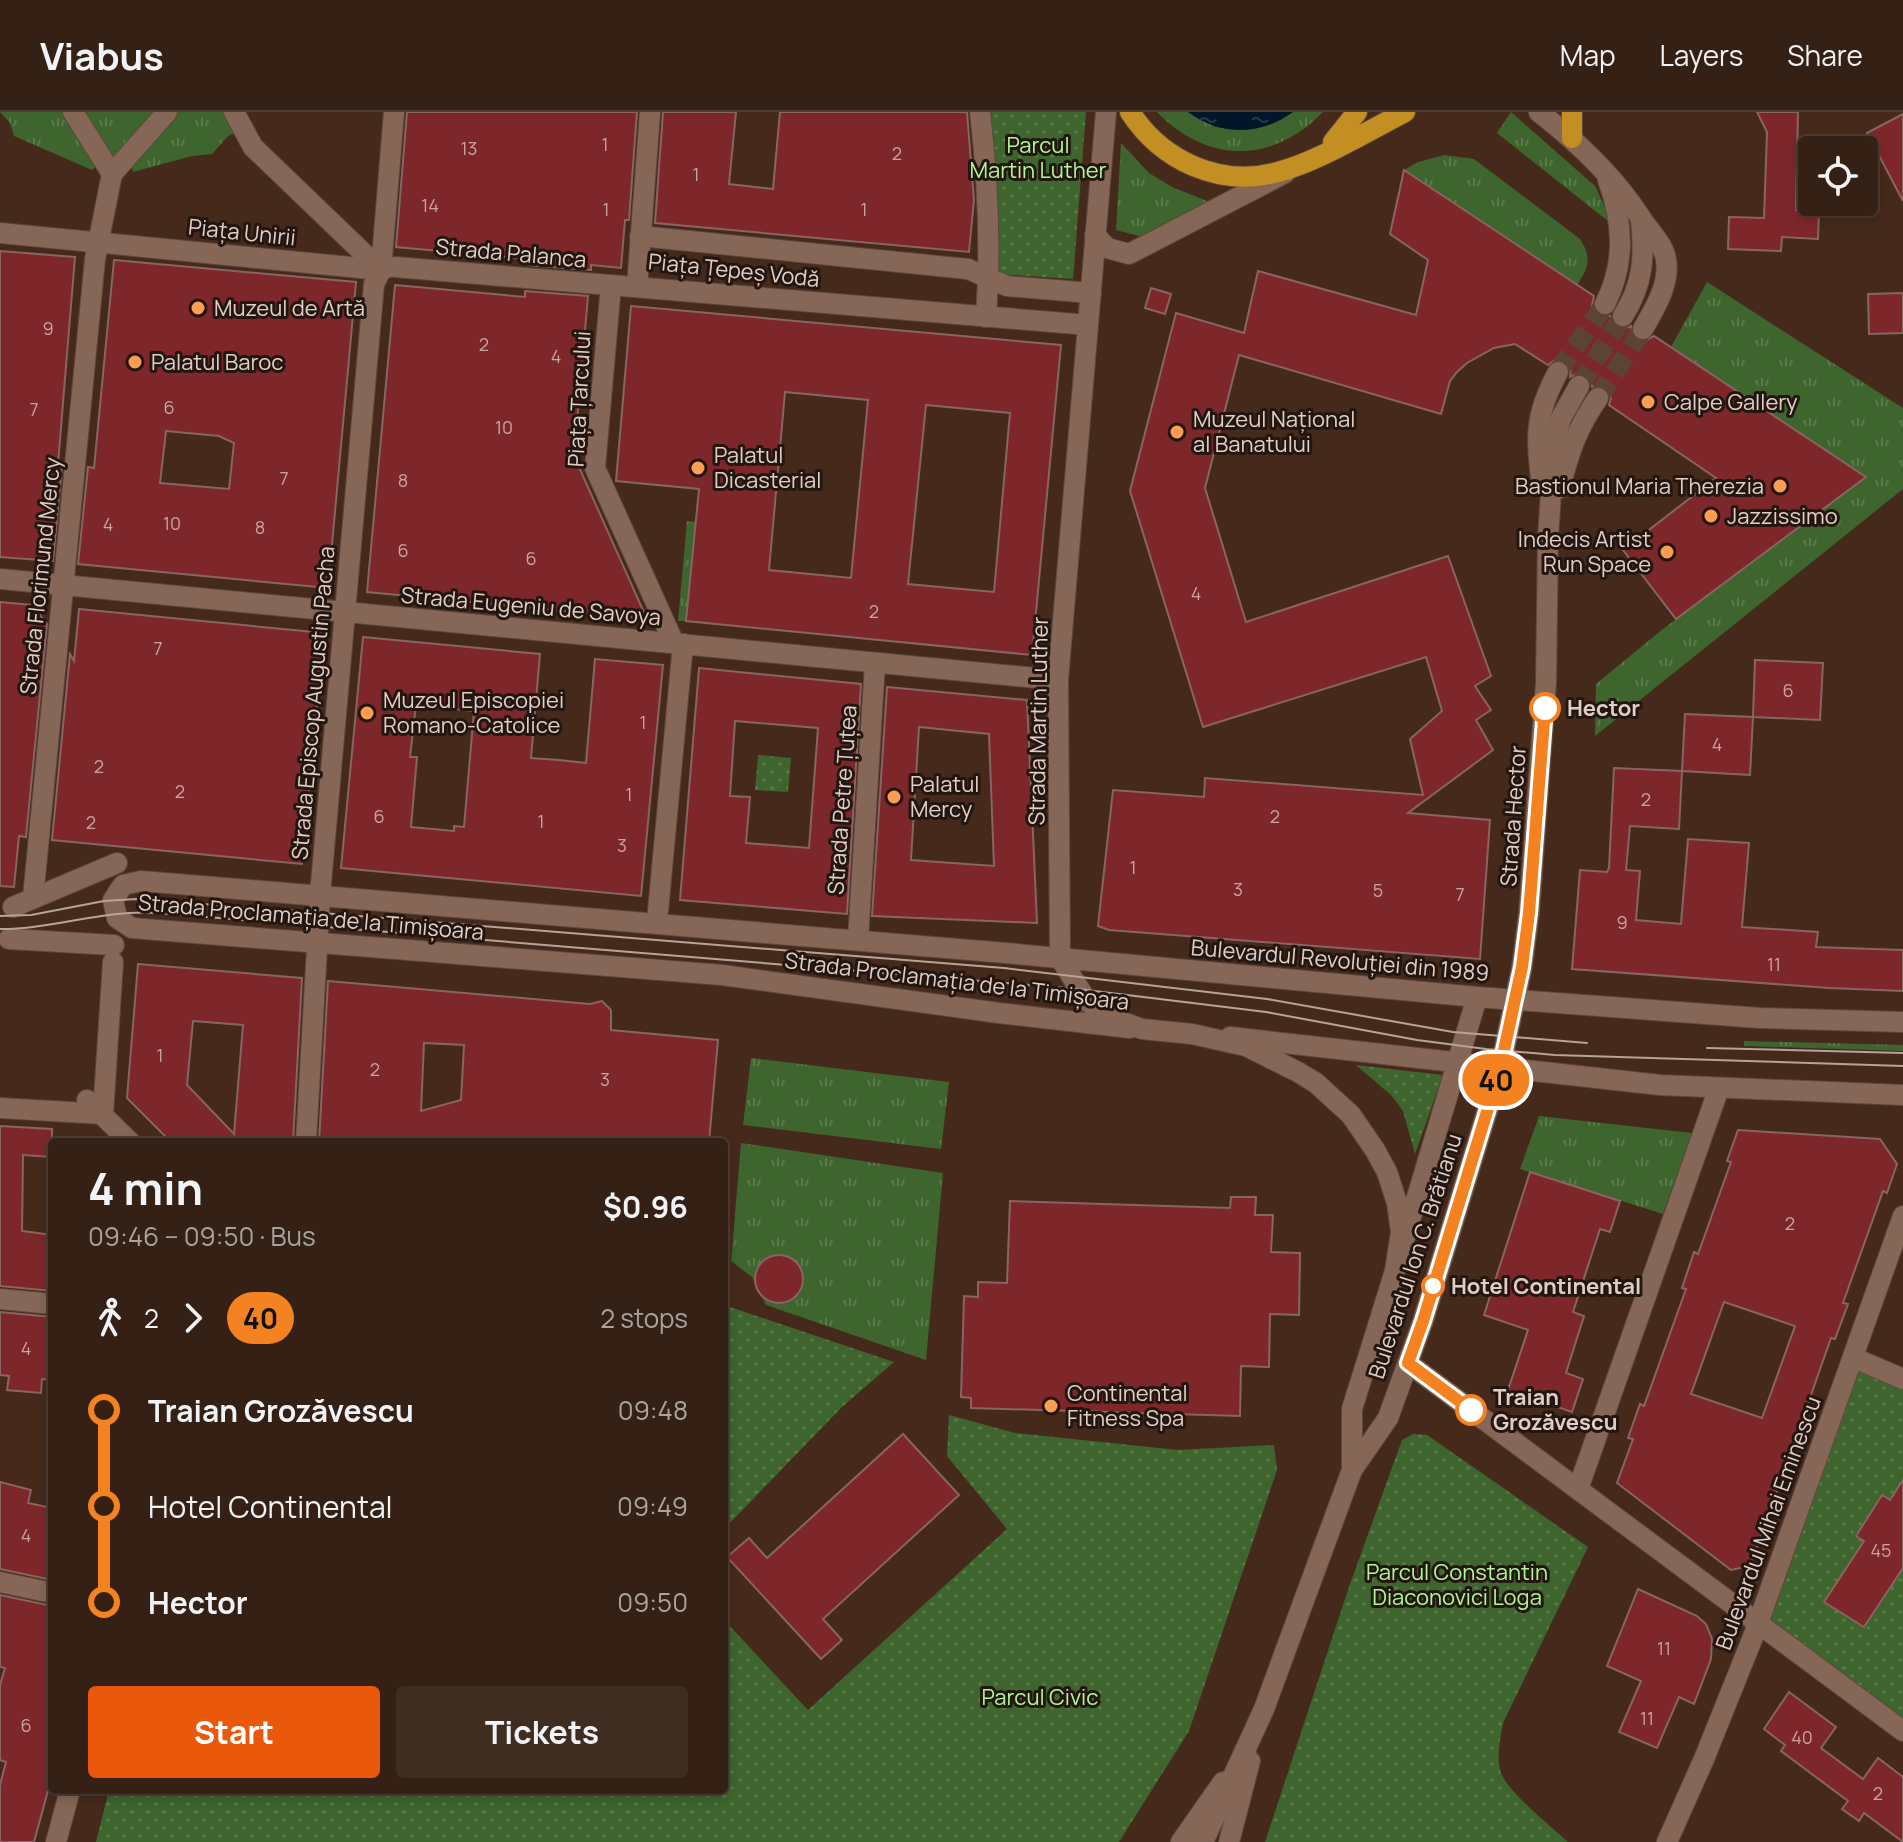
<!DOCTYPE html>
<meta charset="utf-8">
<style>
body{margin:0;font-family:Manrope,sans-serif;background:#3f2d22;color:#f1f3f6;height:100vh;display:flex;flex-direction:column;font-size:30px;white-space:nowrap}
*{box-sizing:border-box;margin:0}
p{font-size:26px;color:#a9a3a0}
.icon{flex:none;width:44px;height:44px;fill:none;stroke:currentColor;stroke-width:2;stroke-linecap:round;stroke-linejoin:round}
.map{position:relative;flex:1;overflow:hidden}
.drawer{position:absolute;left:48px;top:1026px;width:680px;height:656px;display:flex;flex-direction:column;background:#342015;border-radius:8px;box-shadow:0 4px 12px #0003,0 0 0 2px #4e3e34}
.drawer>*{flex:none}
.badge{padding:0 16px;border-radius:26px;font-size:28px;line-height:52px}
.buttons{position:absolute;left:1798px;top:24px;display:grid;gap:16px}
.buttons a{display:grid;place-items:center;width:80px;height:80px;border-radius:8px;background:#342015;box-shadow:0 4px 12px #0003,0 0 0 2px #4e3e34;font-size:40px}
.map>.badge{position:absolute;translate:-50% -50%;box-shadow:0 0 0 4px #fff}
.legs{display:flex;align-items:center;gap:12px;height:88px;padding:0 40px;font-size:26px}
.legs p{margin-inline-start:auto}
.summary{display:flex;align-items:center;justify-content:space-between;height:136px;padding:0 40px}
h1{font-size:44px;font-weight:700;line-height:60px}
.primary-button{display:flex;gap:16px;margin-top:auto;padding:16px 40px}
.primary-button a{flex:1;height:92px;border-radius:8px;background:#ea580c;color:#fff;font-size:32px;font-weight:700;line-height:92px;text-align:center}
.primary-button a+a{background:#3f2d22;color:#f1f3f6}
ul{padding:0 40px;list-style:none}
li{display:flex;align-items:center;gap:28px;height:96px;font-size:30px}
li i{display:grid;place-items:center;width:12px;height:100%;margin:0 10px;background:currentColor}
li i::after{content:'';width:20px;height:20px;margin:-10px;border:6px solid;border-radius:50%;background:#342015}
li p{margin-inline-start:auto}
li:first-child i{background:linear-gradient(#0000 50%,currentColor 0)}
li:last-child i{background:linear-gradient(currentColor 50%,#0000 0)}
header{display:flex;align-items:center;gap:48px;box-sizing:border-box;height:112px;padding:0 40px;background:#342015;border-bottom:2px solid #4e3e34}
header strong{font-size:38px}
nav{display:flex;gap:44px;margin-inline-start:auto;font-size:28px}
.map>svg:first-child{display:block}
</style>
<header>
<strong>Viabus</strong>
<nav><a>Map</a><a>Layers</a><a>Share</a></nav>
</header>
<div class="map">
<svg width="1903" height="1730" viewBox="0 0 1903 1730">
<defs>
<pattern id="grass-tufts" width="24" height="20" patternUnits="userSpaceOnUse" patternTransform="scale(2)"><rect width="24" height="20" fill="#3d652d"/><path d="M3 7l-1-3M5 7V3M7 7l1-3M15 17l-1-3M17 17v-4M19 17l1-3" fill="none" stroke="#597a4a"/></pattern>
<pattern id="park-dots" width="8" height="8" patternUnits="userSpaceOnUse" patternTransform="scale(2)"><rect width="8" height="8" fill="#3d652d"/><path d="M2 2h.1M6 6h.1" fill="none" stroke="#597a4a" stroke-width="1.8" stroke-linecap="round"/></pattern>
<pattern id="water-ripples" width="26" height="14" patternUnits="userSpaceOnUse" patternTransform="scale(2)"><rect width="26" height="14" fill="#011729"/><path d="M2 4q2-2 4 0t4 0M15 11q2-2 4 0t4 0" fill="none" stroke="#263847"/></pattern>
</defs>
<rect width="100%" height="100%" fill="#452a1c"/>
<g fill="url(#grass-tufts)">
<polygon points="0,0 66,0 99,51 92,58 14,24 10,11"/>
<polygon points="80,0 159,0 113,52"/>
<polygon points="174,0 227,0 237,20 228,24 212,42 192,44 133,60 131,50"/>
<path d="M 1157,0 L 1188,0 L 1215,15 L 1244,18 L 1272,12 L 1293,0 L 1323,0 C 1273,52 1207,52 1157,0 Z"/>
<polygon points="1511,0 1595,74 1613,113 1497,21"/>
<polygon points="1121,31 1149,61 1172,75 1212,91 1147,126 1116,118"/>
<path d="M 1444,43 L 1474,47 L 1580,127 C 1592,146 1589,155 1577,173 L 1404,58 L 1418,50 Z"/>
<polygon points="1707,170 1903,296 1903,377 1595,624 1596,572 1663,517 1866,365 1671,235"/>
<polygon points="687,409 695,410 686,509 678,509"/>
<polygon points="1744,929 1903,933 1903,939 1744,934"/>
<polygon points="751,946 949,970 941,1037 743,1013"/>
<polygon points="1539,1004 1692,1021 1663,1102 1520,1057"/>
<polygon points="741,1031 943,1061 926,1248 766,1193 752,1165 731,1149"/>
</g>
<g fill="url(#park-dots)">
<polygon points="986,0 1086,0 1073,167 999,162 996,75"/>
<polygon points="758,643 791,646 788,680 755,678"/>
<polygon points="1356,953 1443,963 1415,1042 1403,999 1392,984"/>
<polygon points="724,1193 894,1250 842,1295 724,1417"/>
<polygon points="1854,1246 1903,1267 1903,1368 1825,1490 1864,1515 1884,1486 1872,1477 1903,1454 1903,1619 1758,1511"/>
<polygon points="949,1303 1015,1321 1178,1338 1274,1333 1277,1358 1189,1619 1119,1730 96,1730 109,1678 724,1678 724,1508 808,1598 1007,1417 947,1344"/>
<path d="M 1413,1322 L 1427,1323 L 1588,1435 L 1503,1611 C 1500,1628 1496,1645 1501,1661 C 1508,1680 1552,1715 1568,1730 L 1265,1730 L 1349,1475 L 1402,1328 Z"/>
</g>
<path fill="url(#water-ripples)" d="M 1188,0 L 1293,0 C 1260,24 1220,24 1188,0 Z"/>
<g fill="#7d272b" stroke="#886462" stroke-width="2" fill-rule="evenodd">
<polygon points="407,0 637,0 629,108 625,108 621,156 591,153 591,158 528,153 528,147 396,135"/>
<polygon points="663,0 736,0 729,72 773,77 780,0 967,0 974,88 969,140 655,111"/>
<polygon points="1757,0 1798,0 1796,98 1819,99 1818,127 1782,125 1781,139 1728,137 1729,105 1764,106 1767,20"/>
<polygon points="1903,2 1903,89 1867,21"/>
<polygon points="1404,58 1594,184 1592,193 1594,199 1601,204 1610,204 1616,215 1624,217 1631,214 1632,224 1642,230 1654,224 1866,365 1676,507 1623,438 1716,366 1609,293 1611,286 1606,276 1600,273 1592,275 1590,268 1585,262 1578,261 1570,265 1571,258 1564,249 1556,247 1548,253 1515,232 1494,236 1467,251 1457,260 1450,269 1441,302 1239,243 1205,376 1246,510 1448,444 1491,564 1475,574 1491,598 1476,608 1493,638 1408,701 1490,708 1480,847 1109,818 1098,814 1113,678 1204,685 1205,666 1423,683 1410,627 1442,599 1426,545 1203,615 1130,379 1176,201 1244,221 1258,159 1416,203 1428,148 1390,122"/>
<polygon points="0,139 75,145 58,352 62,353 53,449 0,445"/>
<path d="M 114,148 L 356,170 L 328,476 L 78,452 L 88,355 L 94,356 ZM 166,319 L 219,324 L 234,331 L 229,377 L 160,371 Z"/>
<polygon points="395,173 525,185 525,179 588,184 574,344 647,507 367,480"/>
<polygon points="1151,176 1171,182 1165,202 1145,196"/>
<polygon points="1903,181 1903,221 1869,222 1868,182"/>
<path d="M 631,194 L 1061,233 L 1032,543 L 686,509 L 699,377 L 616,369 ZM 785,280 L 868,288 L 851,466 L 769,458 ZM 926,293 L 1010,301 L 994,480 L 908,472 Z"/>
<polygon points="0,490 32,493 47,512 26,725 19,724 14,775 0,774"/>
<polygon points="79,497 324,521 302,752 52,728 70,542 74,549"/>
<path d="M 363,525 L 540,542 L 531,646 L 559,648 L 586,651 L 595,547 L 663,553 L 641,784 L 341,756 ZM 416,593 L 474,599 L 464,715 L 454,714 L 454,719 L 411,715 L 417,645 L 410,645 Z"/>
<polygon points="1755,548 1823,551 1820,608 1753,605"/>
<path d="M 699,556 L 861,572 L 847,802 L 680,788 ZM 735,609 L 818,616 L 809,736 L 746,731 L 750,685 L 730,684 Z"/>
<path d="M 887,575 L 1027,588 L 1037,811 L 872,804 ZM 919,615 L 989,622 L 994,754 L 911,748 Z"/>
<polygon points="1685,602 1753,605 1750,663 1682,659"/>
<polygon points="1614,656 1682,659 1679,717 1630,714 1626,758 1640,759 1636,808 1681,812 1688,727 1749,731 1742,815 1818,820 1816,835 1903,838 1903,879 1829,876 1572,857 1580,758 1607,760 1609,756"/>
<path d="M 138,852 L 302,866 L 293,1030 L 171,1030 L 127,986 ZM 193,909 L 243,913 L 234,1022 L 187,973 Z"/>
<path d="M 328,869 L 590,892 L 602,889 L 611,898 L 611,918 L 718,928 L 709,1030 L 319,1030 ZM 424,931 L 464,933 L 461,988 L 421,999 Z"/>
<polygon points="0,1014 52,1017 52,1045 23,1043 22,1119 52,1123 52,1179 0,1174"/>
<path d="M 1738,1018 L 1880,1027 L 1897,1052 L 1887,1081 L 1883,1079 L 1843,1191 L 1848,1192 L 1835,1227 L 1831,1226 L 1790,1343 L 1793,1344 L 1782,1378 L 1778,1377 L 1750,1454 L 1731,1458 L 1617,1371 L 1633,1327 L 1628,1326 L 1640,1292 L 1644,1294 L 1686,1177 L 1682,1176 L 1694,1140 L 1698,1142 L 1731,1050 L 1727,1049 ZM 1724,1190 L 1795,1214 L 1762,1306 L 1691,1282 Z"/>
<polygon points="1530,1060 1620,1089 1610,1120 1600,1117 1573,1200 1584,1204 1566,1261 1583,1267 1572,1300 1508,1278 1528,1218 1484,1203"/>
<polygon points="1231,1085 1256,1085 1255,1103 1273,1103 1271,1140 1300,1141 1299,1203 1270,1202 1269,1255 1241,1254 1240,1304 971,1296 971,1286 961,1285 964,1184 978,1185 978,1170 1007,1171 1010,1089 1230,1096"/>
<circle cx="779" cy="1167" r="24"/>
<polygon points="0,1200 52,1205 52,1268 42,1267 41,1281 7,1278 9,1264 0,1263"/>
<polygon points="903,1322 959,1383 823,1507 842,1528 821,1547 727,1445 749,1426 767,1446"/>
<polygon points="1903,1368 1903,1456 1864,1515 1824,1490 1864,1429 1856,1424 1882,1383 1890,1388"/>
<polygon points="0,1370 31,1378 28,1391 52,1396 52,1468 0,1457"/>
<polygon points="1638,1477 1697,1504 1706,1512 1712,1527 1711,1547 1694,1592 1679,1585 1657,1636 1619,1620 1641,1569 1607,1554"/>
<polygon points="0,1483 52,1494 52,1664 34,1730 0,1730 0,1673 6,1650 0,1648 0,1573 5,1556 0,1555"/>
<polygon points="1789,1580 1836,1615 1821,1636 1863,1667 1878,1646 1903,1665 1903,1730 1864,1701 1859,1709 1842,1697 1848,1689 1781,1639 1785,1633 1764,1617"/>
</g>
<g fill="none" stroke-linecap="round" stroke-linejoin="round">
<g stroke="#5c4336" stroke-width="20" stroke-dasharray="20 10" stroke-linecap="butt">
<polyline points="1558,260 1605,192"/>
<polyline points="1579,274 1623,204"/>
<polyline points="1598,286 1643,217"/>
</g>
<g stroke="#5e473b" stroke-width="22">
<g id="pedestrian">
<polyline points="73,0 112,62 167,0"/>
<polyline points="234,0 253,35 381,158"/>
<polyline points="0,121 381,158 389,155"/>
<polyline points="611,173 595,356 674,531"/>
<polyline points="0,467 1058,568"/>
<polyline points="320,783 374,172 381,158 394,0"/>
<polyline points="33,786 95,147 112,62"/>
<polyline points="13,795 117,751"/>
<polyline points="658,799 683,532"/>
<polyline points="9,827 114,833"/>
<polyline points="858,828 875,551"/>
<polyline points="87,988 130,1030"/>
<polyline points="0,996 103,1002 113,850"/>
<polyline points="0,1187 52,1192"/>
<polyline points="0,1470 52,1481"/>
</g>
</g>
<g stroke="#5e473b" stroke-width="22">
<g id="minor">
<path d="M 980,0 C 988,69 991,135 986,205"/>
<polyline points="1095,123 1107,136 1129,142 1285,61"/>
<polyline points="640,124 968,157 1007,174 1091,181"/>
<polyline points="395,155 1088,213"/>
<polyline points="637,175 650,0"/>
<polyline points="1130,916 999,901 722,863 132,816 117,806 113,788 123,773 141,769 1006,841 1477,885"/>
<polyline points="306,1030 320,783"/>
<polyline points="1854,1246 1903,1267"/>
<polyline points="1408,1251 1903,1619"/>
<polyline points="1578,1377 1719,976"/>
<polyline points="56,1730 70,1678"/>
<polyline points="1667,1730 1704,1647 1755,1520 1903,1104"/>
</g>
</g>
<g stroke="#5e473b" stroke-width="22">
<g id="tertiary">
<polyline points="1230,925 1660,973 1903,983"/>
<polyline points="1402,1135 1477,885 1760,906 1903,910"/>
<polyline points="1181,1730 1223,1670"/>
</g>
</g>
<g stroke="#5e473b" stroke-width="22">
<g id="secondary">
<polyline points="1106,0 1058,568 1060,846 1087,889 1111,906 1142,917 1192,922 1246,934 1298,960 1316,971 1351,1003 1375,1038 1387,1060 1397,1091 1401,1120 1395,1159 1352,1297 1352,1358"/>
<path d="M 1539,0 C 1579,31 1614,64 1641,106 C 1649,119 1664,132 1666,148 C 1670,172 1655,196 1643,217"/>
<path d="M 1605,192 C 1626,151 1623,110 1608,68"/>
<path d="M 1623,204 C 1643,173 1645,144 1641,108"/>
<path d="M 1542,374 C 1536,326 1534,304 1558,260"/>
<path d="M 1560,376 C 1569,340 1577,316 1598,286"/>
<polyline points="1203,1730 1264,1597 1352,1358 1388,1306 1423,1209 1500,957 1522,855 1529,801 1546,571 1548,426 1554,334 1561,306 1579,274"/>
<polyline points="1229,1730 1250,1649"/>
</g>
</g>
<g stroke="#5e473b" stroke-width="22">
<g id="primary">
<path d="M 1130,0 C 1162,49 1220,76 1278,60 C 1317,50 1368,19 1405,0"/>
<polyline points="1572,26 1572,0"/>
<polyline points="1333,30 1357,0"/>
</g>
</g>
<use href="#pedestrian" stroke="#866757" stroke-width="20"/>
<use href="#minor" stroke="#866757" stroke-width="20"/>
<use href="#tertiary" stroke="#866757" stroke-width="20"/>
<use href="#secondary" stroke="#866757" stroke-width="20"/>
<use href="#primary" stroke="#c38f23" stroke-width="20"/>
<g stroke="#b7a399" stroke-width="2">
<polyline points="0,804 31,803 104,789 136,787 297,799 1004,856 1267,887 1453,920 1587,931"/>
<path d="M 0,817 C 54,817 104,797 158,801 L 1078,877 L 1266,900 L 1417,928 L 1486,937 L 1555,943 L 1903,954"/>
<polyline points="1707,936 1903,941"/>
</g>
</g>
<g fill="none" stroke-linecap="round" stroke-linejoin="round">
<g stroke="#fff" stroke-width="18">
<polyline id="line-1" points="1471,1298 1408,1251 1423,1209 1500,957 1522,855 1529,801 1545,596"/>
</g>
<use href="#line-1" stroke="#f58220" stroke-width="12"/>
</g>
<g fill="#fc9d52" stroke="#231610" stroke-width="3">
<circle cx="198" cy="196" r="8"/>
<circle cx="135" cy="250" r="8"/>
<circle cx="1648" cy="290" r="8"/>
<circle cx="1177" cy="320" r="8"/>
<circle cx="698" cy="356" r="8"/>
<circle cx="1780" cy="374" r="8"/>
<circle cx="1711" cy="404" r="8"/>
<circle cx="1667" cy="440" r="8"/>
<circle cx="367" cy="601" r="8"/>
<circle cx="894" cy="685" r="8"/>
<circle cx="1051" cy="1294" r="8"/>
</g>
<g fill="#fff" stroke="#f58220" stroke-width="4">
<circle cx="1545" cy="596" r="14"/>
<circle cx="1433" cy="1174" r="10"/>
<circle cx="1471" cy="1298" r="14"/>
</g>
<g text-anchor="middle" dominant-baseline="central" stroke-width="6" stroke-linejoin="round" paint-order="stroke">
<g font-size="18" fill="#c7a49f">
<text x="605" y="32">1</text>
<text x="469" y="36">13</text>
<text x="897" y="41">2</text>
<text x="696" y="62">1</text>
<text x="430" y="93">14</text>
<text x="606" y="97">1</text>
<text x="864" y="97">1</text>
<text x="48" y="216">9</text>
<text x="484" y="232">2</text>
<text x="556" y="244">4</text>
<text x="169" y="295">6</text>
<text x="34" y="297">7</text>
<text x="504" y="315">10</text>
<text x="284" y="366">7</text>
<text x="403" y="368">8</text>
<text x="172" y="411">10</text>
<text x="108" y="412">4</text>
<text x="260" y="415">8</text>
<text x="403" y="438">6</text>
<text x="531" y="446">6</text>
<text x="1196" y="481">4</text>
<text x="874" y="499">2</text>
<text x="158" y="536">7</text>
<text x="1788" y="578">6</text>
<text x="643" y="610">1</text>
<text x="1717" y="632">4</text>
<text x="99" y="654">2</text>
<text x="180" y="679">2</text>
<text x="629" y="682">1</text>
<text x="1646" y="687">2</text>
<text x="379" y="704">6</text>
<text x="1275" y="704">2</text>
<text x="541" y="709">1</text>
<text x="91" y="710">2</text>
<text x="622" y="733">3</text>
<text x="1133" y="755">1</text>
<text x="1238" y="777">3</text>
<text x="1378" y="778">5</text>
<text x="1460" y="782">7</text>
<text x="1622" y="810">9</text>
<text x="1774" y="852">11</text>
<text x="160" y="943">1</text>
<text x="375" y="957">2</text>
<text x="605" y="967">3</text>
<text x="1790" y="1111">2</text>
<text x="26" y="1236">4</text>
<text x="26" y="1423">4</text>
<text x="1881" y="1438">45</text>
<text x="1664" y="1536">11</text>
<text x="1647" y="1606">11</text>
<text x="26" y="1613">6</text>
<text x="1802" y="1625">40</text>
<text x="1878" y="1681">2</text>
</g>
<g font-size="22" fill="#aff793" stroke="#231610">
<text x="1038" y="33">Parcul<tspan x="1038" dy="25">Martin Luther</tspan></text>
<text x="1457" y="1460">Parcul Constantin<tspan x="1457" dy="25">Diaconovici Loga</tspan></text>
<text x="1040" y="1585">Parcul Civic</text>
</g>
<g font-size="22" fill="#e0cec6" stroke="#231610">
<text transform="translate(242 120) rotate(6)">Piața Unirii</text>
<text transform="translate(511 141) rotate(5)">Strada Palanca</text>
<text transform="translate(734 158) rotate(6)">Piața Țepeș Vodă</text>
<text transform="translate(579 287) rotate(-87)">Piața Țarcului</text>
<text transform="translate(40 464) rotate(-84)">Strada Florimund Mercy</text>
<text transform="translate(531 494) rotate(5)">Strada Eugeniu de Savoya</text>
<text transform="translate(313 591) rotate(-85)">Strada Episcop Augustin Pacha</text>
<text transform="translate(1038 609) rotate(-89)">Strada Martin Luther</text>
<text transform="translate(842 688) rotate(-86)">Strada Petre Țuțea</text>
<text transform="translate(1513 704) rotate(-86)">Strada Hector</text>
<text transform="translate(311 805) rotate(5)">Strada Proclamația de la Timișoara</text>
<text transform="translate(1340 848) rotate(5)">Bulevardul Revoluției din 1989</text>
<text transform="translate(957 869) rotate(7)">Strada Proclamația de la Timișoara</text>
<text transform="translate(1415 1144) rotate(-72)">Bulevardul Ion C. Brătianu</text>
<text transform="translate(1768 1411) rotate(-70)">Bulevardul Mihai Eminescu</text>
</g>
<g font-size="22" fill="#e0cec6" stroke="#231610" text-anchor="start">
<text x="214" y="196">Muzeul de Artă</text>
<text x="151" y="250">Palatul Baroc</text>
<text x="1664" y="290">Calpe Gallery</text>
<text x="1193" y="307">Muzeul Național<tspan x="1193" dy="25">al Banatului</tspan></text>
<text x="714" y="343">Palatul<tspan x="714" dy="25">Dicasterial</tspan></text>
<text x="1764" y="374" text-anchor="end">Bastionul Maria Therezia</text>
<text x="1727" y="404">Jazzissimo</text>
<text x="1651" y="427" text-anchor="end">Indecis Artist<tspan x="1651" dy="25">Run Space</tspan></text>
<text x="383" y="588">Muzeul Episcopiei<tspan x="383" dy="25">Romano-Catolice</tspan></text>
<text x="910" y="672">Palatul<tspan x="910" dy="25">Mercy</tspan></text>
<text x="1067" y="1281">Continental<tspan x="1067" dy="25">Fitness Spa</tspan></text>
</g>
<g font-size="22" font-weight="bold" fill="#e0cec6" stroke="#231610" text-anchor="start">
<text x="1567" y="596">Hector</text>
<text x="1451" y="1174">Hotel Continental</text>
<text x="1493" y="1285">Traian<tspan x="1493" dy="25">Grozăvescu</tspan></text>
</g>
</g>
</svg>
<div class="buttons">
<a><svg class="icon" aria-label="locate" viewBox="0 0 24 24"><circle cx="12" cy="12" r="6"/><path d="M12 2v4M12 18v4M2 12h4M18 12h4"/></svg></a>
</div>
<b class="badge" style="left:1496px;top:968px;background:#f58220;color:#111">40</b>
<section class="drawer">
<div class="summary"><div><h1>4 min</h1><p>09:46 – 09:50 · Bus</p></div><b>$0.96</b></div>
<div class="legs"><svg class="icon" aria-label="walk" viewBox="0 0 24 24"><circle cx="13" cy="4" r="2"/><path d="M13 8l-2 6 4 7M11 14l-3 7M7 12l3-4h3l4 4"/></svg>2<svg class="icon" aria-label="forward" viewBox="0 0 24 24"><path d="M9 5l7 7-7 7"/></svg><b class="badge" style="background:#f58220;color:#111">40</b><p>2 stops</p></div>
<ul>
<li><i style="color:#f58220"></i><b>Traian Grozăvescu</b><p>09:48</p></li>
<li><i style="color:#f58220"></i><span>Hotel Continental</span><p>09:49</p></li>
<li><i style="color:#f58220"></i><b>Hector</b><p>09:50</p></li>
</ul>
<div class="primary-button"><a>Start</a><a>Tickets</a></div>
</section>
</div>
